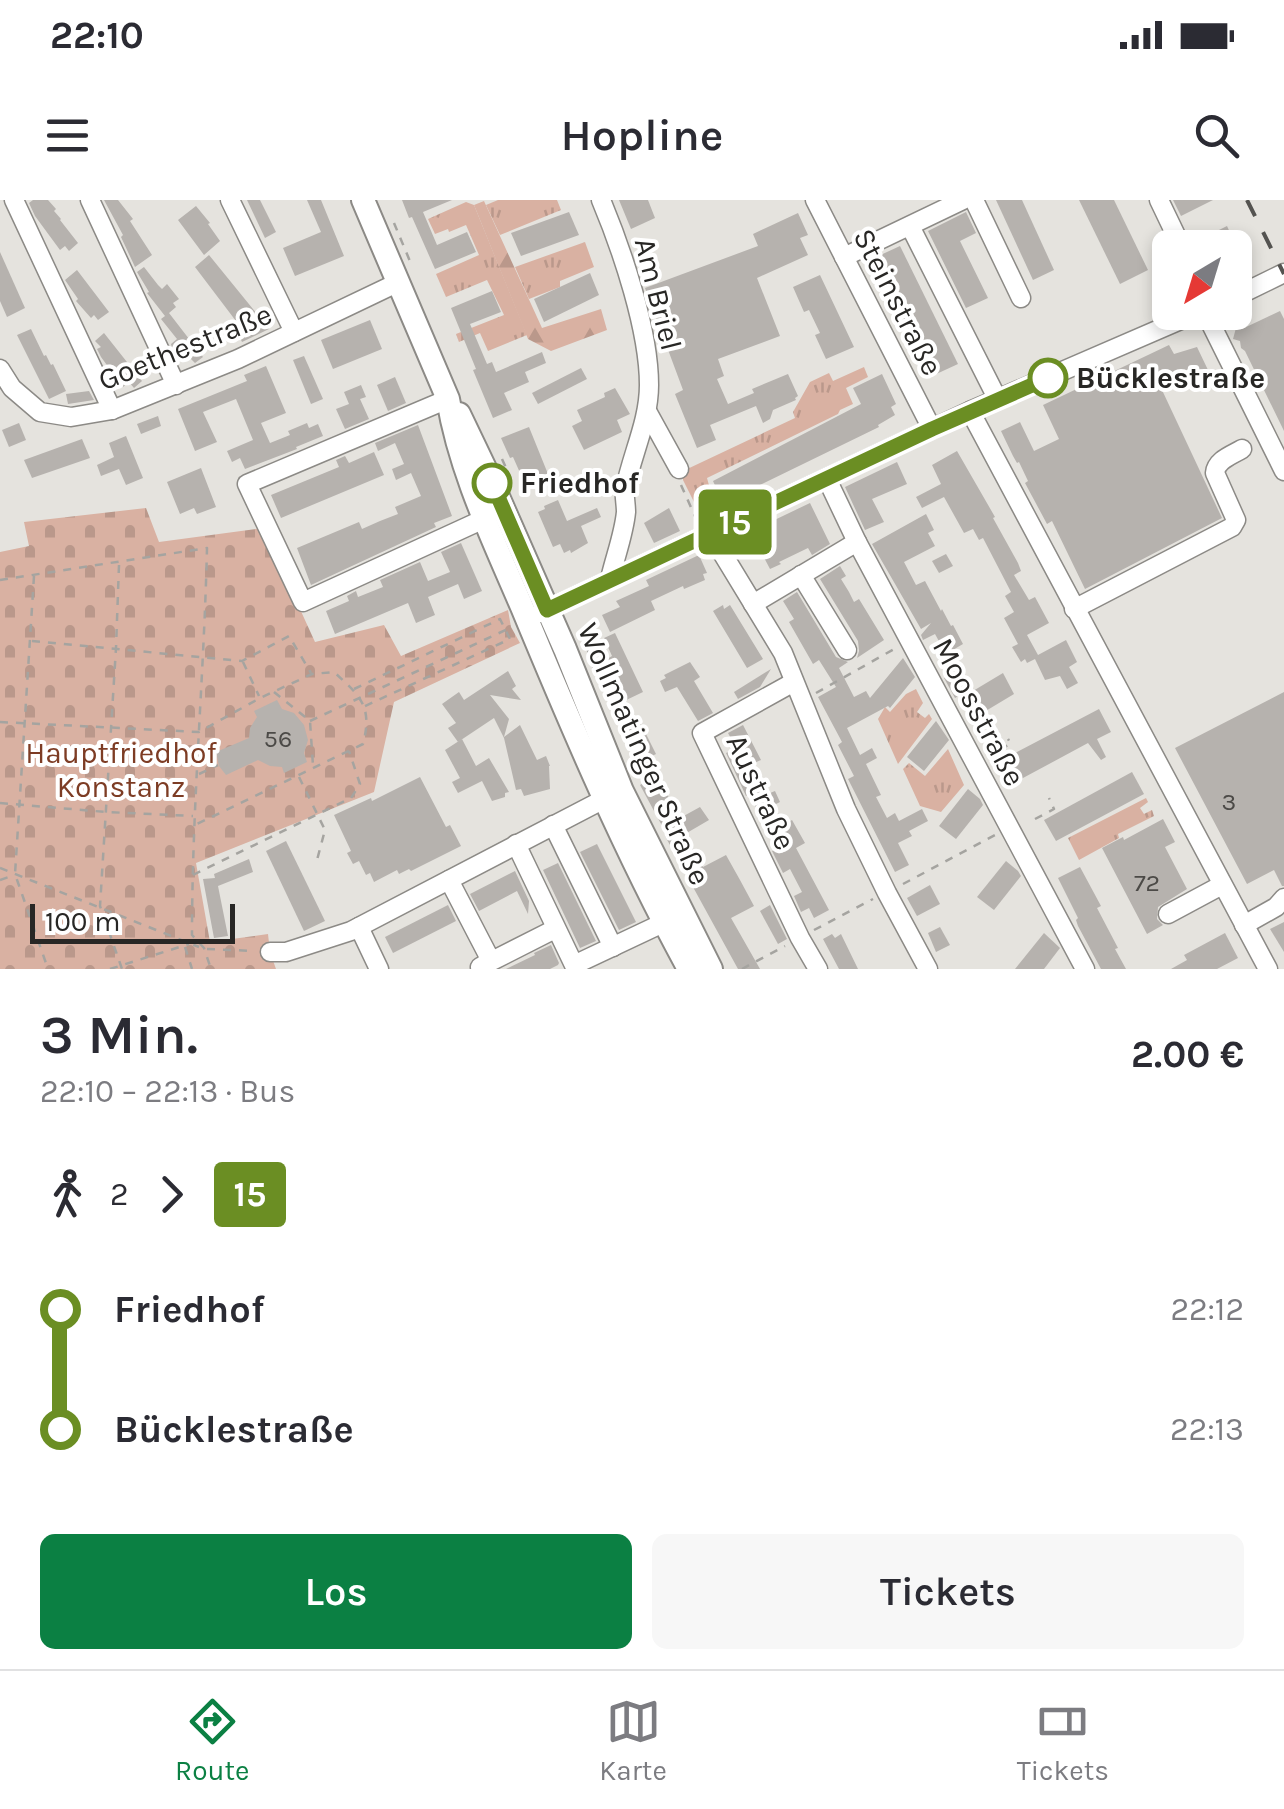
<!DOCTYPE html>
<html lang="de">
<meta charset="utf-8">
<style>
body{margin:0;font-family:Karla,sans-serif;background:#f7f7f7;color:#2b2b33;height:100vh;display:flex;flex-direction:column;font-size:38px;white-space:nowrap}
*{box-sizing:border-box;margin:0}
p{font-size:32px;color:#7c7c81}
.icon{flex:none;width:55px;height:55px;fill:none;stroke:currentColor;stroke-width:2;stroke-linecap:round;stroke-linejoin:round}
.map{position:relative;height:769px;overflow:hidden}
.drawer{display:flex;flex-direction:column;background:#fff;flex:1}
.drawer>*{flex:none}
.badge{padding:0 20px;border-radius:8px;font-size:35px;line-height:65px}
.needle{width:65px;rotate:218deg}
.fabs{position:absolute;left:1152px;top:30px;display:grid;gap:20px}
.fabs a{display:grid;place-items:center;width:100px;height:100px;border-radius:15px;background:#fff;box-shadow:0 5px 15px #0003;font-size:50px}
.scale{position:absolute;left:30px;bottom:25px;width:205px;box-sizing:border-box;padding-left:10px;border:5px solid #282725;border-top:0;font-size:28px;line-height:35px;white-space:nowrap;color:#282725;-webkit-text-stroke:8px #fff;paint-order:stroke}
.map>.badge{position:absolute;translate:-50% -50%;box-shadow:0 0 0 5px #fff}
.legs{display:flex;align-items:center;gap:15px;height:110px;padding:0 40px;font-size:32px}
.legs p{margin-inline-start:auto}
.head{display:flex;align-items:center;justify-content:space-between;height:170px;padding:0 40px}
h1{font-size:55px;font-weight:600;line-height:75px}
.primary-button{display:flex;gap:20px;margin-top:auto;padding:20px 40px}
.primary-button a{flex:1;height:115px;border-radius:15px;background:#0b8043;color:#fff;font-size:40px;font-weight:600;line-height:115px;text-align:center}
.primary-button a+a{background:#f7f7f7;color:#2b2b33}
ul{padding:0 40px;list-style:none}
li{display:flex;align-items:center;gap:35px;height:120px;font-size:38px}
li i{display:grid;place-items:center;width:15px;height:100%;margin:0 12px;background:currentColor}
li i::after{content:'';width:25px;height:25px;margin:-12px;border:8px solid;border-radius:50%;background:#fff}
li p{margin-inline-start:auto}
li:first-child i{background:linear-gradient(#0000 50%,currentColor 0)}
li:last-child i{background:linear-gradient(currentColor 50%,#0000 0)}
.status{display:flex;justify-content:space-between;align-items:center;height:70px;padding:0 50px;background:#fff;direction:ltr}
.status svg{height:28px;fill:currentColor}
header{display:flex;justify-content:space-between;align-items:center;height:130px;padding:0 40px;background:#fff;font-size:45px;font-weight:600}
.tab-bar{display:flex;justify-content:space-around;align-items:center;height:140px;border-top:2px solid #e1e1e2;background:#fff;font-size:28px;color:#7c7c81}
.tab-bar a{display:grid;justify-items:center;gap:5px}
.tab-bar .active{color:#0b8043}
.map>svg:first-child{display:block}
</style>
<div class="status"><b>22:10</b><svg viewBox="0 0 49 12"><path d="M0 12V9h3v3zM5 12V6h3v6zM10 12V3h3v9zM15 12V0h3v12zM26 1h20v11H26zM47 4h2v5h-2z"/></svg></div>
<header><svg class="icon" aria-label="menu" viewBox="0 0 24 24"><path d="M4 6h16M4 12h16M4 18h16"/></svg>Hopline<svg class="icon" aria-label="search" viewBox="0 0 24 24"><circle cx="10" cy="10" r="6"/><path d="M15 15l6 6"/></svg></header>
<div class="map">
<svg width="1284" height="769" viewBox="0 0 1284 769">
<defs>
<pattern id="grass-tufts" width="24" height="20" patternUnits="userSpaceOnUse" patternTransform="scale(2.5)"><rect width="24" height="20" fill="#d9b1a2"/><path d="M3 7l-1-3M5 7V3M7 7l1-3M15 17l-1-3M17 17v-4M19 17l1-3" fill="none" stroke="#ba988b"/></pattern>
<pattern id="forest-firs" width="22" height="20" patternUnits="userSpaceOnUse" patternTransform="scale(2.5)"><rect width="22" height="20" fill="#d9b1a2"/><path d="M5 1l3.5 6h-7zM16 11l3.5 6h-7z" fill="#ba988b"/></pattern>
<pattern id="cemetery-stones" width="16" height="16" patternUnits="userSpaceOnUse" patternTransform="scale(2.5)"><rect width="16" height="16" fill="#d9b1a2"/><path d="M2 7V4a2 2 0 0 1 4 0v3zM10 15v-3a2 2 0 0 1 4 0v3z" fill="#ba988b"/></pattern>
</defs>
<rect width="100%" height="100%" fill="#e5e3de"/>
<g fill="url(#grass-tufts)">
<polygon points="498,0 557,0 561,10 500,35 486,5"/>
<polygon points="466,2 474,5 527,135 488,151 480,133 459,142 456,134 504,115 487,80 446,97 436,74 479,55 466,25 449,32 448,29 435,34 428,19"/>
<polygon points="585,42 594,67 560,81 560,87 529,99 515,67"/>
<polygon points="864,167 868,177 846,188 853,204 840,210 838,214 707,278 716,311 702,318 683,280 683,271 795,218 793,212 810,182 829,173 833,181"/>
<polygon points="916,489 923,503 917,512 925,518 929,514 932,519 898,564 878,519 885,507 890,512 906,494"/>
<polygon points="948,549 964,585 941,612 920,606 903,569 909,563 925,576"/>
<polygon points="1146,598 1148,602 1140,608 1144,614 1152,610 1154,616 1118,634 1119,638 1079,660 1068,638"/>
</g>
<polygon fill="url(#forest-firs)" points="484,1 542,128 601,109 607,130 551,151 528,139 474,5"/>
<polygon fill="url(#cemetery-stones)" points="146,308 159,342 263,328 315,442 384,425 401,456 508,410 511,427 520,443 394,502 374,592 196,663 210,742 268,734 270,752 276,769 0,769 0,352 29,346 24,322"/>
<g fill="#b6b2ae">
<polygon points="33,0 48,0 56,9 54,11 61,19 60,20 78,43 69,51 65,46 60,50 35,16 29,3"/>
<polygon points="104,0 118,0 133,19 130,21 152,55 135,67 121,37 123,35"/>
<polygon points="247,0 260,0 276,32 265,38"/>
<polygon points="307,0 321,0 344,56 295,76 283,48 321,32"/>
<polygon points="402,0 452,0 423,12 437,45 467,32 476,52 435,69 412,17 409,18"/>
<polygon points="619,0 648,0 655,18 631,29"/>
<polygon points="996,0 1022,0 1054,70 1033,80"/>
<polygon points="1079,0 1114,0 1148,70 1120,84"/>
<polygon points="1173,0 1213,0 1181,16"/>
<polygon points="196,6 210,23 208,24 220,41 204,55 178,20"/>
<polygon points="569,12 579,35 521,56 511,33"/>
<polygon points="966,12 976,33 960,41 988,98 966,108 928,31"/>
<polygon points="798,13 808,35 800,38 808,55 757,78 780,136 718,159 724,176 717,179 728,204 754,193 752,189 788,174 798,196 795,198 796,200 773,210 770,219 763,223 756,206 710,225 716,240 697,248 675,194 683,190 645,88 758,46 753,34"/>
<polygon points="1227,26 1237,48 1194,48 1193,43"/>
<polygon points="900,46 958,164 932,176 874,58"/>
<polygon points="0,52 25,108 7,117 0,101"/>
<polygon points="209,55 261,119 264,118 269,129 242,142 237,131 242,129 195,67"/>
<polygon points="144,67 158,85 162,89 167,84 179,99 173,103 176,107 169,113 203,157 195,163 189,157 185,160 172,148 171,144 177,139 161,119 165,116 147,93 149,92 137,72"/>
<polygon points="77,70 109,112 98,120 94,115 91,118 76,101 78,99 65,80"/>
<polygon points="590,73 599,95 544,122 534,99"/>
<polygon points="820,75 854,147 826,159 815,135 820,133 809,110 804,112 793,87"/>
<polygon points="492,91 501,112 470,124 487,164 492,162 496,172 542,152 546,163 525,172 529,182 504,193 512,210 493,218 473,170 476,169 451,108"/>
<polygon points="1280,111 1284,119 1284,231 1245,151 1241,148 1240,141 1233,139 1236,128 1242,129"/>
<polygon points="370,120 382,149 333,169 321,140"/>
<polygon points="31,129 44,156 46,155 51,165 53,164 66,191 49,199 17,135"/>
<polygon points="104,133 142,181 134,188 129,182 123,187 101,157 97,149 101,147 95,141"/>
<polygon points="1169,145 1174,154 1197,147 1208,170 1162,190 1222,318 1085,389 1052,321 1047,324 1025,283 1028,281 1019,262 1017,263 1013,256 1001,231 1020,222 1034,251 1059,239 1043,205"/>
<polygon points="304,156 323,199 311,204 293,160"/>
<polygon points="266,166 286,213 261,223 270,243 290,235 288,231 307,223 309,228 318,224 323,236 296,247 297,249 245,269 240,258 232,262 227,251 253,240 236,199 203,212 217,242 195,251 178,209 247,181 244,175"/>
<polygon points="581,168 587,179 538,204 532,193"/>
<polygon points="882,174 896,204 891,207 895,215 878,225 879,227 723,303 713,281 861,204 853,188"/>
<polygon points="395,177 406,203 388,211 377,185"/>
<polygon points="361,185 366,197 360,199 369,219 345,229 336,209 349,204 344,192"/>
<polygon points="615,188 630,214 617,220 622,232 584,250 572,226 582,221 577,210 605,197 604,193"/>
<polygon points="89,191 94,200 68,204 66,194"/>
<polygon points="158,216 161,226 141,234 137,224"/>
<polygon points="19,223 26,240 9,247 2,230"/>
<polygon points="418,225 452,316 434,323 436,327 311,385 297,348 359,322 362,329 380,321 398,314 395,307 421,296 411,273 396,280 392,269 404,264 395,243 378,251 375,243"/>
<polygon points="529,227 548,274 525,284 513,257 510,258 501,238"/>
<polygon points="126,236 143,278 126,285 119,269 101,276 97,265 114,257 109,243"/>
<polygon points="82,239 90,258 32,278 24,260"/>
<polygon points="957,251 995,317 993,318 1018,363 1021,371 1014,375 1029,400 1035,397 1049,423 1027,435 1038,455 1066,440 1077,462 1069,467 1078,483 1067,489 1060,476 1045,480 1035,459 1027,463 1025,459 1021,462 1012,447 1018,444 1004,418 1014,412 1005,396 1011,392 983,338 979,340 973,329 964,333 944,297 922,308 916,297 941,284 932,265"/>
<polygon points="374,252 384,275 281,318 271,295 339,267 336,260 345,256 349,263"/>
<polygon points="897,262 907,284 872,299 884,322 865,330 845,287"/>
<polygon points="201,268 216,307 197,314 194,308 180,314 167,282"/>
<polygon points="558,300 567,321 597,308 601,317 581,326 588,343 571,353 570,350 564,353 560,344 553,347 538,312 545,309 544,306"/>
<polygon points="810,303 830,344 812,355 808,348 779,362 781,364 770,369 760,350 754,353 745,334"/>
<polygon points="669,308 680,331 654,343 644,323"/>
<polygon points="926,314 934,330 928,333 935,346 904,362 916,385 925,381 941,411 942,409 951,426 953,425 963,444 946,454 935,434 923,440 921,435 931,423 921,429 872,344"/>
<polygon points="461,343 482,391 464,399 458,384 428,397 435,415 416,423 408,403 335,434 326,411 349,401 347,396 356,391 358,397 383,387 380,380 420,362 428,381 450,372 441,352"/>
<polygon points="946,354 953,366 939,373 932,361"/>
<polygon points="699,355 707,373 703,374 705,380 684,389 683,386 651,401 655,410 610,432 602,415 620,407 616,401 649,386 646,380"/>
<polygon points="840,366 846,376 841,379 849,392 854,402 859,399 884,440 857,458 859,451 858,441 820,379"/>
<polygon points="797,392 836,457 848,462 839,468 854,497 866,491 870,498 903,458 915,477 890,508 888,506 847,528 860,555 872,548 877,558 866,564 881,595 876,597 887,618 895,613 899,621 922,609 928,621 909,631 912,636 898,643 909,665 895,672 848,579 854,576 838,545 842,542 818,497 836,487 819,460 813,464 789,422 794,419 783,401"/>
<polygon points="723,405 724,409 730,405 763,459 747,468 713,411"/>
<polygon points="615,433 643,492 620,503 610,480 615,477 607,459 612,456 604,438"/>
<polygon points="690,462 700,477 694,481 713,513 698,521 677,487 665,492 660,481 666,478 664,475"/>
<polygon points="771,469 760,487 738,499 734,492"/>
<polygon points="508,471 516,486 512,489 521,500 490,495 509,519 504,537 520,525 537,560 546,556 550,566 549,566 550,589 524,596 521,589 516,590 504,538 494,518 458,542 448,528 456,523 442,504 459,492 464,500"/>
<polygon points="1003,473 1014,494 974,518 963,497"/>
<polygon points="952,474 962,494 955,498 944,478"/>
<polygon points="1284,492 1284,686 1282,686 1274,670 1247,684 1175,548"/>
<polygon points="277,500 282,509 294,513 304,525 308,540 304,553 307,562 284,573 282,567 270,566 258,560 226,575 219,566 216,552 249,538 250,528 257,517 254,511"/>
<polygon points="1099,509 1111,532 1097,539 1106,557 1101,560 1088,543 1012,584 1000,561"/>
<polygon points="639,520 656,554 640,562 622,530"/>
<polygon points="936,521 949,540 924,571 907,557"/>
<polygon points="743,525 761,560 754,563 770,593 775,591 780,602 774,605 784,625 792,620 805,643 796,648 829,710 814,718 809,708 801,712 794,696 802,692 790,669 783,673 772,651 779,648 774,639 778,637 766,616 762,619 749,594 746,596 726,553 736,548 728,533"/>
<polygon points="462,539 476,566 489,558 509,592 505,593 505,597 492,601 482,581 458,593 452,582 460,578 445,550"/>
<polygon points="1132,572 1144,594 1056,641 1044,620"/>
<polygon points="657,576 680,618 700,607 709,620 685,634 703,667 726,655 740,680 754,706 731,718 760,769 738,769 665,636 667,635 640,585"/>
<polygon points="420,577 446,627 450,625 461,646 411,671 409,669 399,674 397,670 374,682 370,673 366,675 359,661 353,664 347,653 351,651 334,615 371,598 372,601"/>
<polygon points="968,589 980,599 983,605 956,639 939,626"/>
<polygon points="1163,619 1175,642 1165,647 1187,689 1158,707 1157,719 1163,725 1147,734 1102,648 1123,637 1124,640"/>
<polygon points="286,641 325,721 304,731 266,651"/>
<polygon points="597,644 636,722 619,730 580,652"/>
<polygon points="249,659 253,672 218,686 228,736 214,738 203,679 215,678 214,674"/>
<polygon points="1006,661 1018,671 1021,676 994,710 977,697"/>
<polygon points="558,663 596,741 580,748 543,670"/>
<polygon points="1080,667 1101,706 1097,708 1118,748 1115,749 1126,769 1101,769 1078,726 1076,720 1078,718 1058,678"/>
<polygon points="515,671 529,701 528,714 517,691 479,711 470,694"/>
<polygon points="930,685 940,704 917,716 907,698"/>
<polygon points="448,705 456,721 393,753 385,737"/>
<polygon points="770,705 787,739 778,744 760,711"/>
<polygon points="1284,722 1284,752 1270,729"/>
<polygon points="940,727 950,745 936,752 928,733"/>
<polygon points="1044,733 1060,748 1044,769 1015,769"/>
<polygon points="1225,733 1238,758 1217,769 1171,769 1187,760 1184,755"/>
<polygon points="832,734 835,738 841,734 858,769 839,769 823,739"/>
<polygon points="551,745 559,763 558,765 550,769 506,769 535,755 534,753"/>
</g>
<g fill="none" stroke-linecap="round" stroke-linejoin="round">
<g stroke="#8c8a86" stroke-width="21">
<g id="minor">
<polyline points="14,0 112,210"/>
<polyline points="90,0 176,185"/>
<polyline points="230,0 294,132"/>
<path d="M 601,0 C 622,50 649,130 649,185 C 649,221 632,254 625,289 C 624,296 626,304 626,312 C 624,334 615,357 610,379"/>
<polyline points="815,0 932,229"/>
<polyline points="974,0 1021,98"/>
<polyline points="1159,0 1182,48"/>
<polyline points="910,26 998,200"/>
<polyline points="844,57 963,0"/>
<polyline points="1235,97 1284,73"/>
<polyline points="1205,112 1284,271"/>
<polyline points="0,169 12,188 40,212 71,217 112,210 238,159 399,82"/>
<polyline points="448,199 247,284 303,402 484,319"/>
<polyline points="647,211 679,269"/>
<polyline points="970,211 1268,769"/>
<polyline points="827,279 857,342 1085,769"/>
<polyline points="710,333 783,453 846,609 887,693 928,769"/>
<polyline points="801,375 847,450"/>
<polyline points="753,404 857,342"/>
<path d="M 1074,409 L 1232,327 L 1236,320 L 1215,273 C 1216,260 1232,255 1242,249"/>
<polyline points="540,413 970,211 1199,112"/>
<polyline points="794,482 702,533 800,738 818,769"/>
<polyline points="553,625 613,747"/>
<polyline points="516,644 574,765 663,723"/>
<polyline points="449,680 489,757 485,765 487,769"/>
<polyline points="1168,714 1222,685"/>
<polyline points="1244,725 1276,707 1284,698"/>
<polyline points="359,727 379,769"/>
<polyline points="270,752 286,752 351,731 612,595"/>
<polyline points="480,767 555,729"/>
</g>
</g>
<g stroke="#8c8a86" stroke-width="26">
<g id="major">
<path d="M 363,0 L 448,199 C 460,272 493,339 522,407 C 573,530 625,652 689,769"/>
<polyline points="459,214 492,283 565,449 622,591 711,769"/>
</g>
</g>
<g stroke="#a5a4a0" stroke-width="2.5" stroke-dasharray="8 8" stroke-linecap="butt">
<polyline points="394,23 412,66"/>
<polyline points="502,259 511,279"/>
<polyline points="681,285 698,323"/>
<polyline points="119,365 116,448 100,706 122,769"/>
<polyline points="34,376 15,674 48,769"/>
<path d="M 0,380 L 207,348 C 204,477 192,606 192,735 L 204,748 L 211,769"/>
<polyline points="579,436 585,441 594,469"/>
<polyline points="32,441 242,461 289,436 311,473"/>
<polyline points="243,462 259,496"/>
<polyline points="354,489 500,419 510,439 363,507"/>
<polyline points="274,492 310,521 313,566"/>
<polyline points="816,493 896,448"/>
<polyline points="310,521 512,427"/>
<path d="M 0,522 L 199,532 L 260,498 L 312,474 L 334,472 C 360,496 373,506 363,544 L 197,624"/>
<polyline points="1000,549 1011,544 1008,539"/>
<polyline points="199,574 218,565"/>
<polyline points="299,577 325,630 317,660"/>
<polyline points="0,603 106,612 193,616"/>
<polyline points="1035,619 1054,609 1049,598"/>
<polyline points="0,668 199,747"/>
<polyline points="193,675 351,598 360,584 349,551"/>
<polyline points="0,680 14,675"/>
<polyline points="903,684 997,634"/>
<polyline points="814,730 873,699"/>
<polyline points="185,747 192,769"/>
<polyline points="207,749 254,751"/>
<polyline points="110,769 189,744"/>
<polyline points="742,769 785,746"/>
</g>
<use href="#minor" stroke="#fff" stroke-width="18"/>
<use href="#major" stroke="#fff" stroke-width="22"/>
<polyline stroke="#545350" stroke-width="4" stroke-dasharray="18 18" stroke-linecap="butt" points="1247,0 1284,74"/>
</g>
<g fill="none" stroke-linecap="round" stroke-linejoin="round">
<g stroke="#fff" stroke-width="22">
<polyline id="line-1" points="492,283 547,410 932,229 1048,178"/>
</g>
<use href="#line-1" stroke="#6b8e23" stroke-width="15"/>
</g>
<g fill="#fff" stroke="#6b8e23" stroke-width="5">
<circle cx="1048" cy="178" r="18"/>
<circle cx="492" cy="283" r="18"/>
</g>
<g text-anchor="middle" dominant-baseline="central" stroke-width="8" stroke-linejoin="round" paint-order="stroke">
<g font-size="25" fill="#4c4a47">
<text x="278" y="538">56</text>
<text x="1229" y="601">3</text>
<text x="1147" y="682">72</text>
</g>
<g font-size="30" fill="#282725" stroke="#fff">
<text transform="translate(658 94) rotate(76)">Am Briel</text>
<text transform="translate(898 102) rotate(63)">Steinstraße</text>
<text transform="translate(185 147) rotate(-22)">Goethestraße</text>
<text transform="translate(979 512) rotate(62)">Moosstraße</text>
<text transform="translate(644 554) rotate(66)">Wollmatinger Straße</text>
<text transform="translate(761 592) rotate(65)">Austraße</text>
</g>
<g font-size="30" font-weight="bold" fill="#282725" stroke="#fff" text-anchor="start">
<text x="1076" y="178">Bücklestraße</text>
<text x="520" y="283">Friedhof</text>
</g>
<g font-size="30" fill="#7d3c24" stroke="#fff">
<text x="121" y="553">Hauptfriedhof<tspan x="121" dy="34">Konstanz</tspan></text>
</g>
</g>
</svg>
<div class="fabs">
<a><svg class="needle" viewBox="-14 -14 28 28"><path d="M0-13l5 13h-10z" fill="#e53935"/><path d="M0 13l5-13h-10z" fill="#7c7c81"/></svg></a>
</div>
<div class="scale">100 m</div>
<b class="badge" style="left:735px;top:322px;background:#6b8e23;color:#fff">15</b>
</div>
<section class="drawer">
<div class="head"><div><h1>3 Min.</h1><p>22:10 – 22:13 · Bus</p></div><b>2.00 €</b></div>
<div class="legs"><svg class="icon" aria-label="walk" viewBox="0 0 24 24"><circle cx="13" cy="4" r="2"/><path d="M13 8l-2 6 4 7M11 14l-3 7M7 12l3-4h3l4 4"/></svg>2<svg class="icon" aria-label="forward" viewBox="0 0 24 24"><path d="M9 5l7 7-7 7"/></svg><b class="badge" style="background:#6b8e23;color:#fff">15</b></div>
<ul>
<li><i style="color:#6b8e23"></i><b>Friedhof</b><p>22:12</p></li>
<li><i style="color:#6b8e23"></i><b>Bücklestraße</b><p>22:13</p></li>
</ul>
<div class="primary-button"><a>Los</a><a>Tickets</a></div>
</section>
<nav class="tab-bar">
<a class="active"><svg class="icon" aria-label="directions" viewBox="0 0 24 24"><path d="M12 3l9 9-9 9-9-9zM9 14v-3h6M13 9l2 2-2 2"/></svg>Route</a>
<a><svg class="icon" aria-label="map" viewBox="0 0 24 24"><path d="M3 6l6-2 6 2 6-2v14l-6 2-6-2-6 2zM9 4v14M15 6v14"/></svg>Karte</a>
<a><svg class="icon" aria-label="tickets" viewBox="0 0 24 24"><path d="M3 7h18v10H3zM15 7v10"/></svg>Tickets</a>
</nav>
